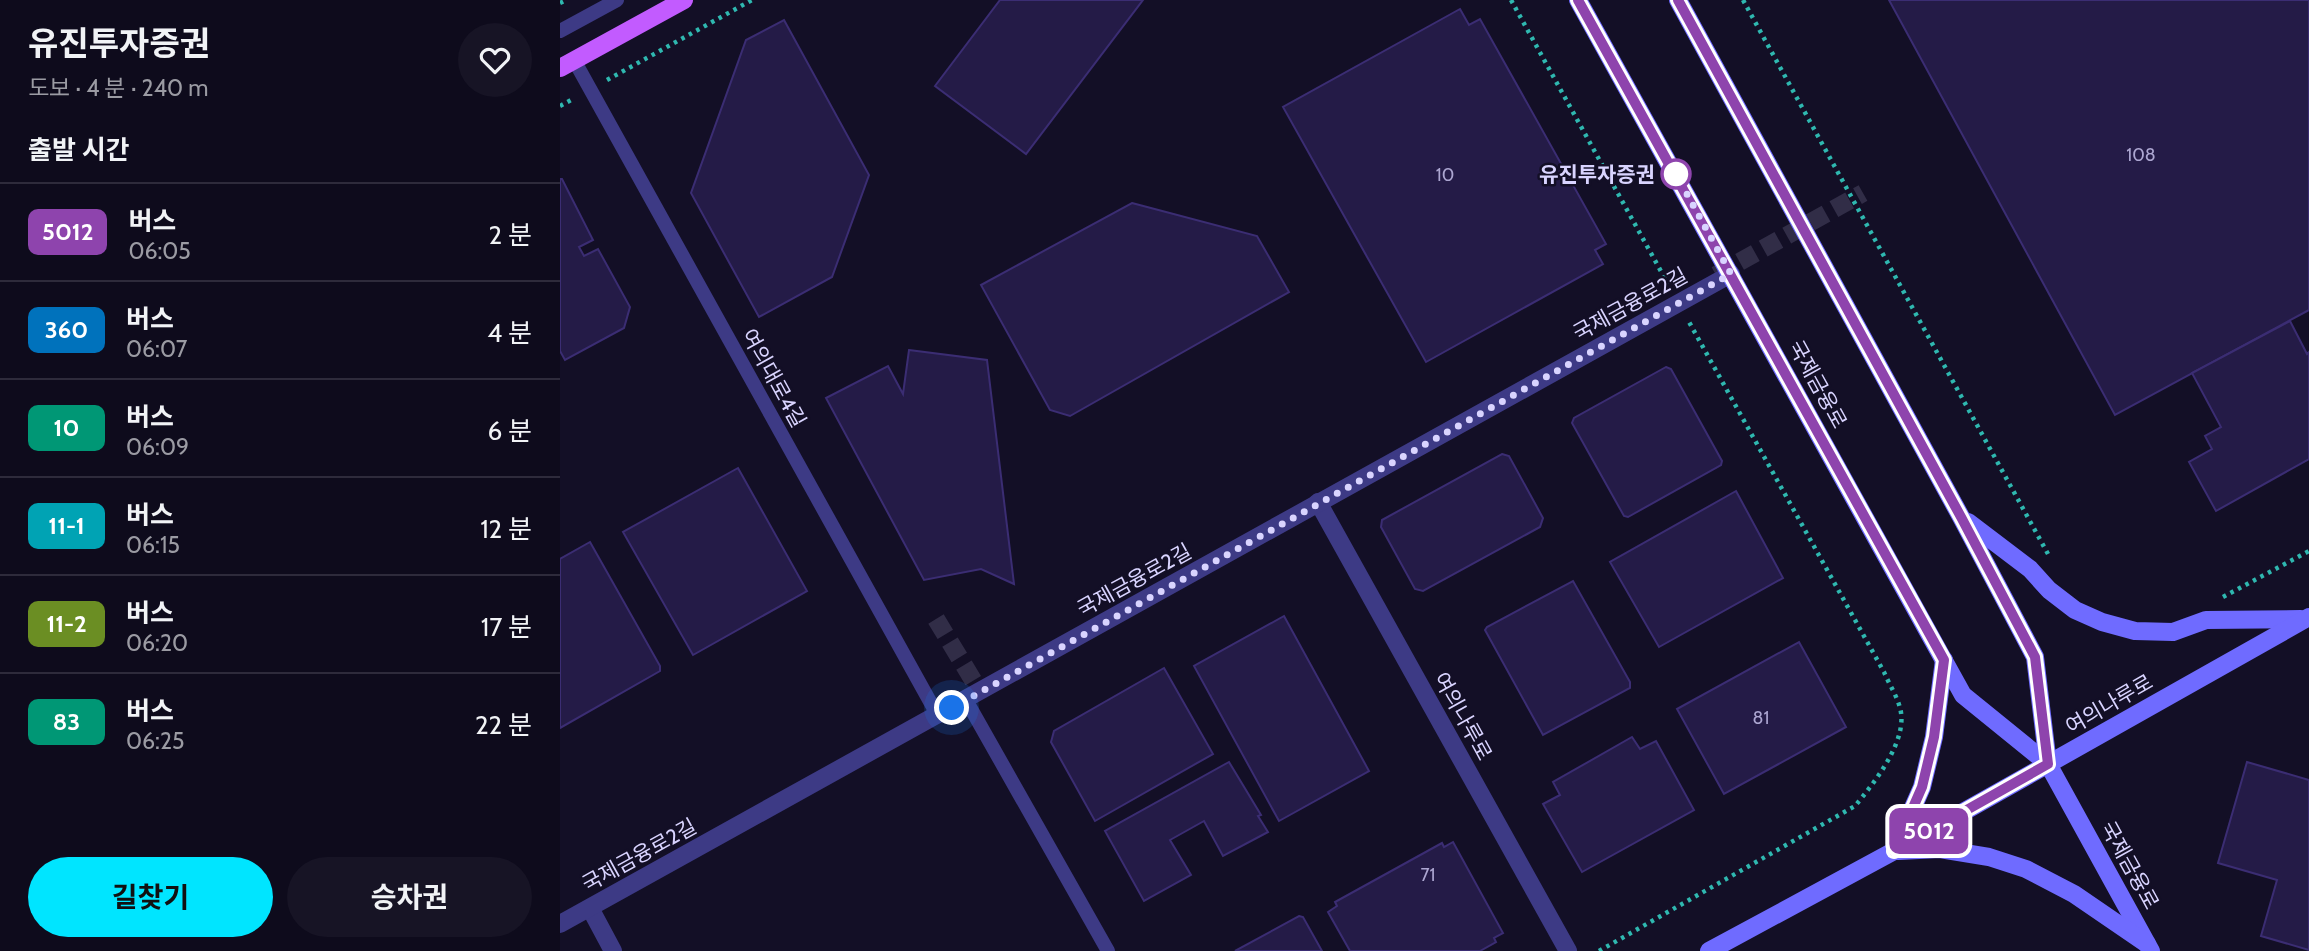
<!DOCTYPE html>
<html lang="ko">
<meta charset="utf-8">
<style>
body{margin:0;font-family:Cabin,"Noto Sans KR",sans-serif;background:#171425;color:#f1f3f6;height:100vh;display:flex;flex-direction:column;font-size:26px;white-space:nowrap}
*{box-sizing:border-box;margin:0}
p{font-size:23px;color:#9b9ba3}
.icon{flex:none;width:38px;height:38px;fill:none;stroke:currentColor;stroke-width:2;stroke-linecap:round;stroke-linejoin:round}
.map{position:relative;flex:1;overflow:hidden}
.panel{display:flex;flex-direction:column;background:#0e0b1c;width:560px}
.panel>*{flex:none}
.badge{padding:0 14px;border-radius:10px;font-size:24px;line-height:46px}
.you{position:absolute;width:35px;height:35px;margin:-18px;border:5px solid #fff;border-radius:50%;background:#1a73e8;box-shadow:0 0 0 10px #1a73e833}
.map>.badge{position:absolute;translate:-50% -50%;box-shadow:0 0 0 4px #fff}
h2{padding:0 28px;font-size:26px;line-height:63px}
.round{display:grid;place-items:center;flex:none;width:74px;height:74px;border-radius:37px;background:#171425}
.head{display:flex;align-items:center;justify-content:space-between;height:119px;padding:0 28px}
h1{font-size:33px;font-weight:700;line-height:52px}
.cta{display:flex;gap:14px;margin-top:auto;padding:14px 28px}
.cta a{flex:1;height:80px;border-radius:42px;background:#00e5ff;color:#111;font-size:28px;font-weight:700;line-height:80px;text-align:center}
.cta a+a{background:#171425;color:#f1f3f6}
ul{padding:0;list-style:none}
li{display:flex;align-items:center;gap:21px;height:98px;padding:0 28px;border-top:2px solid #2e2b3b}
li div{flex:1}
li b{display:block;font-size:26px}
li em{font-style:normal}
li .badge{min-width:77px;font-weight:700;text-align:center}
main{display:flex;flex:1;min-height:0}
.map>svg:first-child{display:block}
</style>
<main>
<section class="panel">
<div class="head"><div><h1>유진투자증권</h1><p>도보 · 4 분 · 240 m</p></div><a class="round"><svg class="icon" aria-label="heart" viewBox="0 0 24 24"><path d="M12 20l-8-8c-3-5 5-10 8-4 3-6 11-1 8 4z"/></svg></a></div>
<h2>출발 시간</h2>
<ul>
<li><span class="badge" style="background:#8e44ad;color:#fff">5012</span><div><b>버스</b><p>06:05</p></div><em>2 분</em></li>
<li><span class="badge" style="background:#0072bc;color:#fff">360</span><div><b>버스</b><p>06:07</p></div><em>4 분</em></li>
<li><span class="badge" style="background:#009775;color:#fff">10</span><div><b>버스</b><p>06:09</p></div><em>6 분</em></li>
<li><span class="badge" style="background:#00a3b4;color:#fff">11-1</span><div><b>버스</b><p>06:15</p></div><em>12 분</em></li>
<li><span class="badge" style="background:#6b8e23;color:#fff">11-2</span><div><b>버스</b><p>06:20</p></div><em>17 분</em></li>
<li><span class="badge" style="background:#009775;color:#fff">83</span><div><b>버스</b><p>06:25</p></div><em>22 분</em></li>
</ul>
<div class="cta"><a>길찾기</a><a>승차권</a></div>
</section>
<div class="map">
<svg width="1749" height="951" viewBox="0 0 1749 951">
<rect width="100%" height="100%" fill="#130f26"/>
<g fill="#241b47" stroke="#3b2d73" stroke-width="2">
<polygon points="440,0 583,0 466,154 375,86"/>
<polygon points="1329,0 1749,0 1749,310 1555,415"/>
<polygon points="900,9 909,25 920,19 1046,244 1035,250 1043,264 866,362 723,107"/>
<polygon points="224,20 309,175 272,277 199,317 131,193 186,40"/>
<polygon points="0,179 2,179 33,240 19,247 24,256 38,249 70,307 64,328 5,360 0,351"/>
<polygon points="572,203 697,236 729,292 510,416 490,410 421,285"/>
<polygon points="1730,321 1747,354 1749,352 1749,459 1656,511 1629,462 1652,449 1645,436 1661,427 1632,373"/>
<polygon points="349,350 427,360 454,584 421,569 364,580 266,398 328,366 343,394"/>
<polygon points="1106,367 1111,369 1162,461 1161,465 1068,517 1064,516 1012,423 1014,418"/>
<polygon points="942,454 949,456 983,518 980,527 863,591 855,589 821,527 822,520"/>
<polygon points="178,468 247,591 133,655 63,532"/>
<polygon points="1176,491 1223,578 1099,647 1050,562"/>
<polygon points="30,542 100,666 100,671 0,728 0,559"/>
<polygon points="1013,581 1070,682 1070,688 983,735 925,630 927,627"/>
<polygon points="724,616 809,771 719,821 634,666"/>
<polygon points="1239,642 1286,727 1164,794 1117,709"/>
<polygon points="604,668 653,754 535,821 491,742 494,731"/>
<polygon points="1072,737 1080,749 1096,741 1134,810 1022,872 983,804 1000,795 993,782"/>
<polygon points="669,762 701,815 698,816 708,832 663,856 644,821 610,840 631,875 584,901 545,831"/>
<polygon points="1687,762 1749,780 1749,950 1701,936 1717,880 1658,863"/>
<polygon points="893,842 943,933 934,938 936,942 920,951 790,951 768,912 777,906 775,902 882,843 884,847"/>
<polygon points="739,916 743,917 762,951 675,951"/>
</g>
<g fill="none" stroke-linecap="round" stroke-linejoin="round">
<g stroke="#312d47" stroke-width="18" stroke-dasharray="18 9" stroke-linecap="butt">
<polyline points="1156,275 1303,193"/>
<polyline points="376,619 419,690"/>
</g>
<g stroke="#2fb8b0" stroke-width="4.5" stroke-dasharray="3.5 5" stroke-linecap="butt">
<polyline points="951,0 1108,284"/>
<polyline points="1183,0 1488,554"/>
<polyline points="0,3 6,0"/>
<polyline points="47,80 192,0"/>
<polyline points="0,106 15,98"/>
<polyline points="1663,597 1749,551"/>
<path d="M 1039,951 L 1295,806 C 1314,783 1349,740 1340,708 C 1337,696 1329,684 1324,672 L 1129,322"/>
</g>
<g stroke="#3d3a85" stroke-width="14">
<polyline points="0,31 57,0"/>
<polyline points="14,60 378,716"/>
<polyline points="406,700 548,951"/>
</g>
<g stroke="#3d3a85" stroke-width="18">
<polyline points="758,502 1008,951"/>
<polyline points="30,908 53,951"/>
<polyline points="0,924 1171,274"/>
</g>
<g stroke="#6f6bff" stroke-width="18">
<polyline points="1018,0 1403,695 1488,764"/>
<polyline points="1118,0 1401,517 1475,657 1488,764 1591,951"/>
<polyline points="1408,522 1470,569 1489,590 1515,610 1542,622 1575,631 1613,632 1646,620 1741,619"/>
<polyline points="1334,851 1362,787 1374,737 1384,660"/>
<polyline points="1338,851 1380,849 1429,857 1466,869 1514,894 1587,944"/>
<polyline points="1149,951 1334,851 1749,617"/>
</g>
<polyline stroke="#c25bff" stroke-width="18" points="0,68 124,0"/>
</g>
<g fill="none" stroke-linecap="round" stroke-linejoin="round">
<g stroke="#fff" stroke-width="16">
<polyline id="line" points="1018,0 1384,660 1374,737 1362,787 1334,851 1488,764 1475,657 1401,517 1118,0"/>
</g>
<use href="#line" stroke="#8e44ad" stroke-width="10"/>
<polyline stroke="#d9d4ff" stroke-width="7" stroke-dasharray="0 12.6" points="392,708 1171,274 1116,174"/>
</g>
<circle fill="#fff" stroke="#8e44ad" stroke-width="3.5" cx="1116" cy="174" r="14"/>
<g text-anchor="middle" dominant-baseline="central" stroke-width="5" stroke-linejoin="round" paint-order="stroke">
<g font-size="18" fill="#aca6d1">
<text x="1581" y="155">108</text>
<text x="885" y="175">10</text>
<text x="1201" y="718">81</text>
<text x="868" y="875">71</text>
</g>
<g font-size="21" font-weight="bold" fill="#d9d4ff" stroke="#130f26" text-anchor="end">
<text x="1095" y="174">유진투자증권</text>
</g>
<g font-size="21" fill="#d9d4ff" stroke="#130f26">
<text transform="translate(1070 304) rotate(-29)">국제금융로2길</text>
<text transform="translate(214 378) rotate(61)">여의대로4길</text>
<text transform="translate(1258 384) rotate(61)">국제금융로</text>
<text transform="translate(574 580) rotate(-29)">국제금융로2길</text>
<text transform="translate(1549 704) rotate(-30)">여의나루로</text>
<text transform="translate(903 716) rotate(61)">여의나루로</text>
<text transform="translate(79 855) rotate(-29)">국제금융로2길</text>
<text transform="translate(1570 865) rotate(61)">국제금융로</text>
</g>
</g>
</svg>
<div class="you" style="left:392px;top:708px"></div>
<b class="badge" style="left:1369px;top:831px;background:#8e44ad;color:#fff">5012</b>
</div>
</main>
